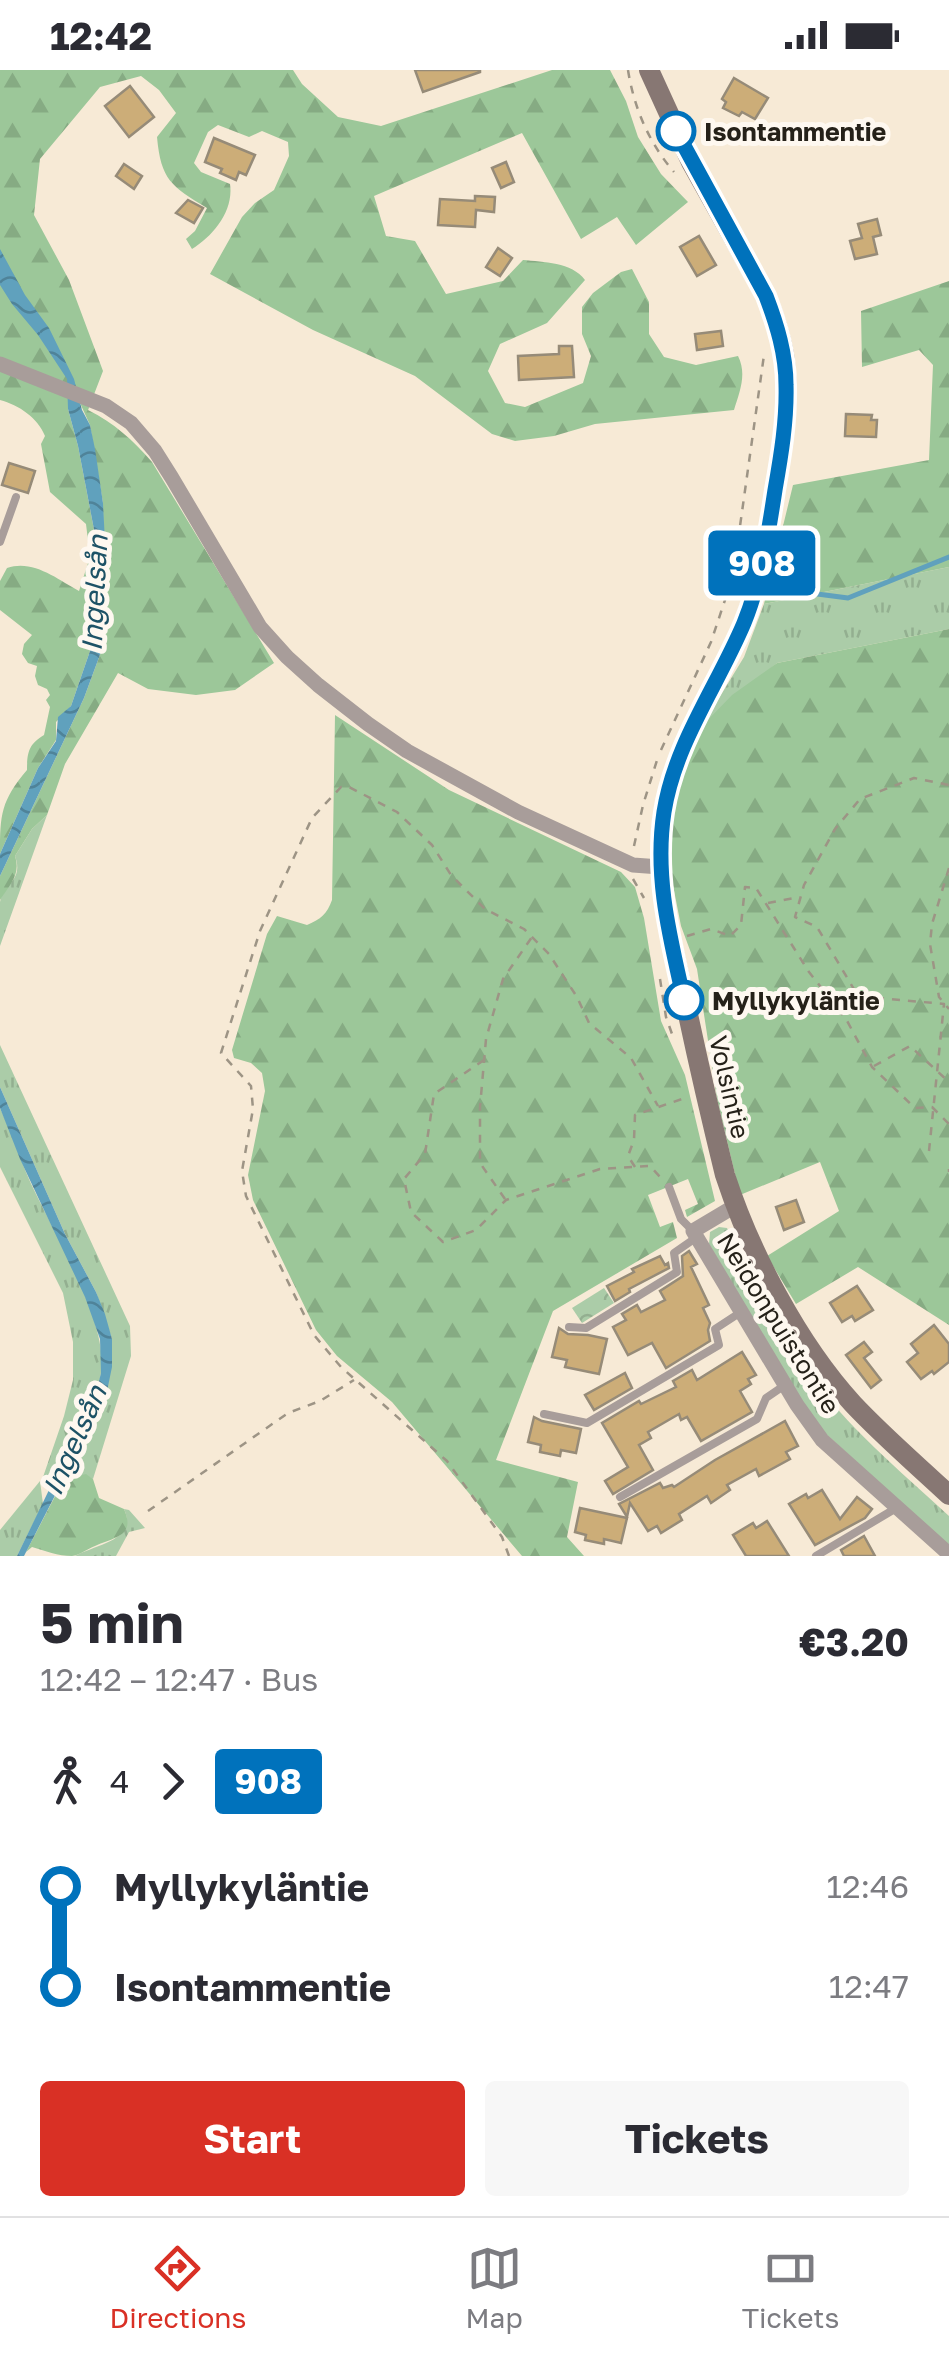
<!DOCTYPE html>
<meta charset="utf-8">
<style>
body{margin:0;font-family:"Golos Text",sans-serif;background:#f7f7f7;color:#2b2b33;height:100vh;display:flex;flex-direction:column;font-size:38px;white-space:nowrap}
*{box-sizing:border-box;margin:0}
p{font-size:32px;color:#7c7c81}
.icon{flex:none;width:55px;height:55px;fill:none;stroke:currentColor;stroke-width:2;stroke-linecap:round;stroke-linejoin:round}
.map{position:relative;height:1486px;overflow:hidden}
.sheet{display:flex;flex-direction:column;background:#fff;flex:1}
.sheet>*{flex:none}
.badge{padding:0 20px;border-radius:8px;font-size:35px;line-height:65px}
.map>.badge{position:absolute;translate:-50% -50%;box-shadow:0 0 0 5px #fff}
.legs{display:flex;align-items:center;gap:15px;height:110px;padding:0 40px;font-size:32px}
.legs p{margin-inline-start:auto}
.head{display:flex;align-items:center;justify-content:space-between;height:170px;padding:0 40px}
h1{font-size:55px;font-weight:700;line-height:75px}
.primary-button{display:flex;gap:20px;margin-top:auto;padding:20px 40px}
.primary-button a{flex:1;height:115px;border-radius:10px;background:#d93025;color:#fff;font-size:40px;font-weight:700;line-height:115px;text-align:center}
.primary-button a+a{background:#f7f7f7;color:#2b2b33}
ul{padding:0 40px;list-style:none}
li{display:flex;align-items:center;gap:35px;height:100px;font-size:38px}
li i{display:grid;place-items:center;width:15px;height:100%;margin:0 12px;background:currentColor}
li i::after{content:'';width:25px;height:25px;margin:-12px;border:8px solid;border-radius:50%;background:#fff}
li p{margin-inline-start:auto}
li:first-child i{background:linear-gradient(#0000 50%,currentColor 0)}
li:last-child i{background:linear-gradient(currentColor 50%,#0000 0)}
.status{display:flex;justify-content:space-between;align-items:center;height:70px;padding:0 50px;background:#fff;direction:ltr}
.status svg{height:28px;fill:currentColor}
.dock{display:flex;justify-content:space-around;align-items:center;height:140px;border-top:2px solid #e1e1e2;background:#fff;font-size:28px;color:#7c7c81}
.dock a{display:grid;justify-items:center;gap:5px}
.dock .active{color:#d93025}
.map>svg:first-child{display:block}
</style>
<div class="status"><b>12:42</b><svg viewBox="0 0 49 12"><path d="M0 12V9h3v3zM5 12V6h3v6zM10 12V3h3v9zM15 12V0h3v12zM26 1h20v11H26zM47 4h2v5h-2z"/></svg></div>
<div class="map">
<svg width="949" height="1486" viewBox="0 0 949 1486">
<defs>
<pattern id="grass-tufts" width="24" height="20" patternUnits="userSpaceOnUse" patternTransform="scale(2.5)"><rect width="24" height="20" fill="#abcca8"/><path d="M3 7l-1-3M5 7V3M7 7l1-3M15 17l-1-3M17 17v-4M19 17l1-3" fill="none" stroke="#93af90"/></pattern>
<pattern id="forest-firs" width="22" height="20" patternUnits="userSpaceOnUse" patternTransform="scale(2.5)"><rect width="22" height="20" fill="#9cc799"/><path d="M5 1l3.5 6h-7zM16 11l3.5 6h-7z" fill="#86ab83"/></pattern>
<pattern id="park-crowns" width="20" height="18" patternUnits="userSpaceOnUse" patternTransform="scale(2.5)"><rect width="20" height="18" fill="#abcca8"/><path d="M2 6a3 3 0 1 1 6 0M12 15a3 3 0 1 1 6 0" fill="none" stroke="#93af90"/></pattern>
<pattern id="water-waves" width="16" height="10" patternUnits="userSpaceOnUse" patternTransform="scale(2.5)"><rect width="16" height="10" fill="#60a1bd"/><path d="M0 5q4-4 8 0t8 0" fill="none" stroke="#4f8399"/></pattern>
</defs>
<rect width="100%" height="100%" fill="#f7ead6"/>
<g fill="url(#grass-tufts)">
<polygon points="949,497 949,559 777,593 702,656 744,587 764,534"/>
<path d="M 47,745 L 0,876 C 0,862 0,845 0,832 C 4,812 24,811 15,786 L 32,759 Z"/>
<polygon points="0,975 130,1256 131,1286 93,1409 85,1405 64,1409 81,1378 112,1269 96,1222 65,1164 0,1017"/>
<path d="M 0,1038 C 13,1066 22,1096 36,1124 C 57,1168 109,1255 101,1303 C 96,1335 69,1379 55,1409 L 43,1407 L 64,1346 L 73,1310 L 73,1272 L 63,1223 L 0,1097 Z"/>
<path d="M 719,1157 L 727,1158 C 751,1207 776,1257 807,1301 C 846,1356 900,1401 949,1446 L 949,1477 L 813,1352 L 709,1174 L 710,1162 Z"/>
<polygon points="40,1411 43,1434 17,1486 0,1486 0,1460"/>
<path d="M 124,1439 L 129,1440 L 145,1458 L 129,1462 L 116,1486 L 75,1486 C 97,1474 138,1470 124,1439 Z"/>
</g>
<g fill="url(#forest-firs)">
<path d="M 0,0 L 293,0 L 302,14 L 338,47 L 381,56 L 552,0 L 610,0 L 626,31 L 638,67 L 661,104 L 688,132 L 636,175 L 617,147 L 581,169 L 522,63 L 374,126 L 386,166 L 415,171 L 446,224 L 503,211 L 523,190 C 543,192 572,192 585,210 L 547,253 L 500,274 L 488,301 L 505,333 L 525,337 L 583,313 L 591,286 L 582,264 L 582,237 L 593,223 L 621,202 L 632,199 L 649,232 L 649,264 L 664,287 L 696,295 L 738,286 C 747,304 740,321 734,340 L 595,354 L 554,366 L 515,371 L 492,364 L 415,306 L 313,260 L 210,204 L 242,147 L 255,133 L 274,120 L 289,86 L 288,72 L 262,61 L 249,67 L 218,55 L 208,62 L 194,93 L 201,102 L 230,114 C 234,141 213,166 192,179 L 186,169 L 195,161 L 207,138 C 171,116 161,110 157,67 L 176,43 L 159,20 L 141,6 L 100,17 L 40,89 L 34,145 L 69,210 L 103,301 L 88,340 C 114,353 133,370 152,392 L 274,593 L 235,620 L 196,625 L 148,619 L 118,603 L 65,694 L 47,745 L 32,759 L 15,786 C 21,805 10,814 0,830 L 0,806 L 84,628 L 101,582 L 104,557 L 103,433 L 90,355 L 80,333 L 68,339 L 78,376 L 96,470 L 94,563 L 90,581 L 71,636 L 56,652 L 56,670 L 38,698 L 0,784 C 0,744 1,731 27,700 C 27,682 29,674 44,665 L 50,637 L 46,630 L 50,625 L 47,619 L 38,615 L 35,606 L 37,596 L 28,593 L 22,584 L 24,574 L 32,565 L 0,540 L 0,511 L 7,498 C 33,489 57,509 79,521 L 90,487 L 86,454 L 50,422 L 41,374 L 45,366 C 38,348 19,335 0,330 Z"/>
<polygon points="949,211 949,497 764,534 793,415 929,390 933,295 919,280 862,297 861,241"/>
<polygon points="949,559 949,1255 858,1197 796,1234 767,1186 839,1141 820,1092 740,1125 717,1029 697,899 681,856 670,800 671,749 681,708 702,656 732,625 777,593"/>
<path d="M 335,645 L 449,720 L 621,802 L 635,817 L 644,848 L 661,951 L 685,1005 L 715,1131 L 687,1147 L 685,1140 L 698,1134 L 688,1109 L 648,1125 L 660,1157 L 673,1152 L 677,1168 L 553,1241 L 496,1390 L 578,1412 L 567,1467 L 584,1486 L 522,1486 L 392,1332 L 337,1286 L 316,1260 L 253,1130 L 248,1105 L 265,1021 L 262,1003 L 251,993 L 234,988 L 232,980 L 267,864 L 277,846 L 307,855 C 321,849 327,844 332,830 Z"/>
<path d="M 86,1404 L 93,1409 L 99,1428 L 124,1439 C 136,1466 115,1467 95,1476 C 87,1479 80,1485 72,1486 C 58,1486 45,1481 32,1477 L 26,1482 L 64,1409 Z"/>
</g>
<polygon fill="url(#park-crowns)" points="604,1218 614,1233 582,1253 572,1238"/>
<g fill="url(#water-waves)">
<polygon points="0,179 25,225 49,258 74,309 82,340 90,355 95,379 103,433 105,472 104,557 101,582 84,628 0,806 0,784 38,698 56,671 58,647 71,636 90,581 94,563 96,470 78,376 68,339 67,309 38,265 12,234 0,215"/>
<polygon points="0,1017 65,1164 96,1222 105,1244 112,1269 112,1297 106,1326 24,1486 17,1486 96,1323 101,1303 100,1269 85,1227 20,1089 0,1038"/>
</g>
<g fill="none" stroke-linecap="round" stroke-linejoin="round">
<polyline stroke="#60a1bd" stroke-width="5" points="779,519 848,528 949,487"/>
</g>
<g fill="#ccad78" stroke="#968b78" stroke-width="2.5">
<polygon points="415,0 480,0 480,2 423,22"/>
<polygon points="734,8 768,28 755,49 742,42 739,46 723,38 726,32 722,29"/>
<polygon points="130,16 154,47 129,67 105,36"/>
<polygon points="214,68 255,85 246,105 239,102 236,110 220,103 222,99 205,92"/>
<polygon points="506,92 514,112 501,118 492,98"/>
<polygon points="124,94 142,106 134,119 116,106"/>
<polygon points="475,126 495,127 494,142 476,140 475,157 438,155 440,129 475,131"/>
<polygon points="188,130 203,138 194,153 176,143"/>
<polygon points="877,149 881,165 873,167 877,184 855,189 850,171 862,168 858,154"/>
<polygon points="699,166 716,195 697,206 680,177"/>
<polygon points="498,178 512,188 500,206 486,197"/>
<polygon points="721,261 723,276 697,280 695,264"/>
<polygon points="559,276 572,276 574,307 519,310 518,286 559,284"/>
<polygon points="846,344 872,345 871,350 877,350 876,367 845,366"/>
<polygon points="9,393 35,401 28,423 2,415"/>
<polygon points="796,1130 804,1152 784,1160 776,1137"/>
<polygon points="689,1181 697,1194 691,1197 709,1235 703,1238 710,1253 708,1260 710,1271 666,1298 652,1273 628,1285 613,1257 626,1250 622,1244 637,1235 641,1242 665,1230 660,1221 683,1206 682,1186"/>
<polygon points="660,1186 665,1195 668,1193 669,1198 629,1219 630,1222 615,1231 607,1216 634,1202 632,1199"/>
<polygon points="857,1216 873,1240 855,1251 852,1246 842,1252 830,1233"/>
<polygon points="934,1255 949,1274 949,1292 934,1304 932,1301 921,1309 907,1292 918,1283 911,1274"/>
<polygon points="559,1258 568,1264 588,1265 607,1269 599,1304 565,1297 567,1290 552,1287"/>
<polygon points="864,1272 872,1282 864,1288 881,1310 871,1318 846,1285"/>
<polygon points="742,1282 756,1305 748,1309 751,1314 740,1321 752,1342 701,1371 687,1347 681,1350 679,1344 648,1362 651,1368 639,1375 653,1400 613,1424 605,1411 628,1397 602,1353 639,1331 641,1334 676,1317 673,1311 692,1300 697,1310"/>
<polygon points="625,1303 632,1318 594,1340 585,1325"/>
<polygon points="534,1347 542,1351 581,1359 576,1383 561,1380 560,1386 540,1382 541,1375 528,1372"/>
<polygon points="785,1351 798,1376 786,1382 790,1389 759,1406 756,1399 727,1415 730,1420 711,1433 707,1426 679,1444 682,1450 661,1463 657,1456 648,1461 630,1433 627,1447 619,1434 660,1413 663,1418 672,1415 674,1417 715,1390"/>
<polygon points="822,1420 840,1449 857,1427 872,1439 865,1448 815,1475 789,1434 806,1424 808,1428"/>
<polygon points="580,1438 627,1448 621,1473 604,1469 604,1474 585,1470 586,1465 575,1462"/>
<polygon points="767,1451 789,1486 746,1486 733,1465 753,1453 756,1458"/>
<polygon points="864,1466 875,1486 844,1486 841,1480"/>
</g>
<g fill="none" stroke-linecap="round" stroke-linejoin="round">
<g stroke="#9d9485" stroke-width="2.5" stroke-dasharray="8 8" stroke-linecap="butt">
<path d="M 628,0 C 634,38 649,73 674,102"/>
<polyline points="661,680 711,572 733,506 764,285"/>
<polyline points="634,776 643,735 658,687"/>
<polyline points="949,798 932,854 930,874 939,927 949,939"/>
<polyline points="633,809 644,828"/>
<polyline points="768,833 799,827"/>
<polyline points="687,866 711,859 730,866 741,855 745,817 756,818 809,902 846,949 872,997 915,1038 932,1037 949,1054"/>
<polyline points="660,909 666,947 672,964"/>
<polyline points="484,990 434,1024 425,1084 404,1109 411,1142 443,1172 476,1160 506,1130 600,1099 650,1096 661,1108"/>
<polyline points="874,996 910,976 949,1012"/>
<polyline points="929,1081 944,934 858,926 817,857 795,847 804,815 835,759 860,729 914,708 949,715"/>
<polyline points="635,1097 628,1086 634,1070 635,1045 688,1027"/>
<polyline points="949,1099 949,1102"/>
<polyline points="505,1129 480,1093 480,1037 486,969 503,909 532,867"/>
<polyline points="148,1441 288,1343 320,1331 354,1310"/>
<polyline points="509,1486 502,1467 447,1391 341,1297 314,1265 246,1126 242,1101 253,1039 251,1016 221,983 260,861 312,748 341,717 349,717 397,742 432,775 451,805 485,839 524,859 549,884 577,927 589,953 631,988 658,1036"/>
</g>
<g stroke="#a89d9a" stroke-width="8">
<polyline points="0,472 16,427"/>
<polyline points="669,1117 681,1149 693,1161"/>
<polyline points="569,1257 586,1258 677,1202 674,1183 697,1167"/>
<polyline points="544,1344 587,1353 719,1275 715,1259 741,1242"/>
<polyline points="620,1427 757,1349 766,1328 785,1315"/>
<polyline points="816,1486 898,1437"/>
</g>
<g stroke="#a89d9a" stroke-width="15">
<polyline points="0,294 106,336 131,353 155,381 172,408 260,557 287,587 318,615 368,654 407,681 518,742 633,795 660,797"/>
<polyline points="735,1136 693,1161 797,1335 822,1370 949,1484"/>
</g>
<path stroke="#877773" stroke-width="20" d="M 649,0 L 691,92 L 766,226 C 774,245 780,264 784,284 C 791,332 782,380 774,427 C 767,470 760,512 744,552 C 718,616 676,671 664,740 C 653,807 671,870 686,935 C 698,992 711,1048 725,1105 C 750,1182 798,1274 853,1334 C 883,1366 917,1395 949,1425"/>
</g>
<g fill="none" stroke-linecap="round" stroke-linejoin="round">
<g stroke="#fff" stroke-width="22">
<path id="line-1" d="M 676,61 L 766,226 C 777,255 786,284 786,315 C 787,350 781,386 775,420 C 768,466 761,511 744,553 C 717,617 675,673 664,742 C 654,807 670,867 684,930"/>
</g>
<use href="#line-1" stroke="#0072bc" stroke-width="15"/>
</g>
<g fill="#fff" stroke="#0072bc" stroke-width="5">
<circle cx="676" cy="61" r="18"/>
<circle cx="684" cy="930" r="18"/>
</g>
<g text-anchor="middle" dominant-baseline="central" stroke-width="10" stroke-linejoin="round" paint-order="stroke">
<g font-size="25" font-weight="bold" fill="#252119" stroke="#fef8f0" text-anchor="start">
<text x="704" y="61">Isontammentie</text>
<text x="712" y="930">Myllykyläntie</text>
</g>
<g font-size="25" fill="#252119" stroke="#fef8f0">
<text transform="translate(730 1017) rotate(77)">Volsintie</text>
<text transform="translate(779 1253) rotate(58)">Neidonpuistontie</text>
</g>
<g font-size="28" font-style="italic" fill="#1d5266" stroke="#fef8f0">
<text transform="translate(94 523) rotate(-87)">Ingelsån</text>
<text transform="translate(74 1370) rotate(-66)">Ingelsån</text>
</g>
</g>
</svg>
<b class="badge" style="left:762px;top:493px;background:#0072bc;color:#fff">908</b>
</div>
<section class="sheet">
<div class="head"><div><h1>5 min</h1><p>12:42 – 12:47 · Bus</p></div><b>€3.20</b></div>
<div class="legs"><svg class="icon" aria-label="walk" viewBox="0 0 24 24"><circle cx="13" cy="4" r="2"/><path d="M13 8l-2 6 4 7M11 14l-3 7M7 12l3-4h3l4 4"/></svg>4<svg class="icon" aria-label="forward" viewBox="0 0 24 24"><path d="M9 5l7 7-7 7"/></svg><b class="badge" style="background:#0072bc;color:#fff">908</b></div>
<ul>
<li><i style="color:#0072bc"></i><b>Myllykyläntie</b><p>12:46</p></li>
<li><i style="color:#0072bc"></i><b>Isontammentie</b><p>12:47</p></li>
</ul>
<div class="primary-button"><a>Start</a><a>Tickets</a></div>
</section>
<nav class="dock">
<a class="active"><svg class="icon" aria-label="directions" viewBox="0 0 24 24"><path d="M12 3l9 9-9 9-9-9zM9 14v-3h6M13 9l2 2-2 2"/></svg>Directions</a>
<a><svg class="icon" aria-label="map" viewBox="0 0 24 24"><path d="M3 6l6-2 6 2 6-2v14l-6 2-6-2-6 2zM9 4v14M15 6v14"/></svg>Map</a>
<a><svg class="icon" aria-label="tickets" viewBox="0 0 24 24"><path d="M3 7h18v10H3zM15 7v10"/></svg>Tickets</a>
</nav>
